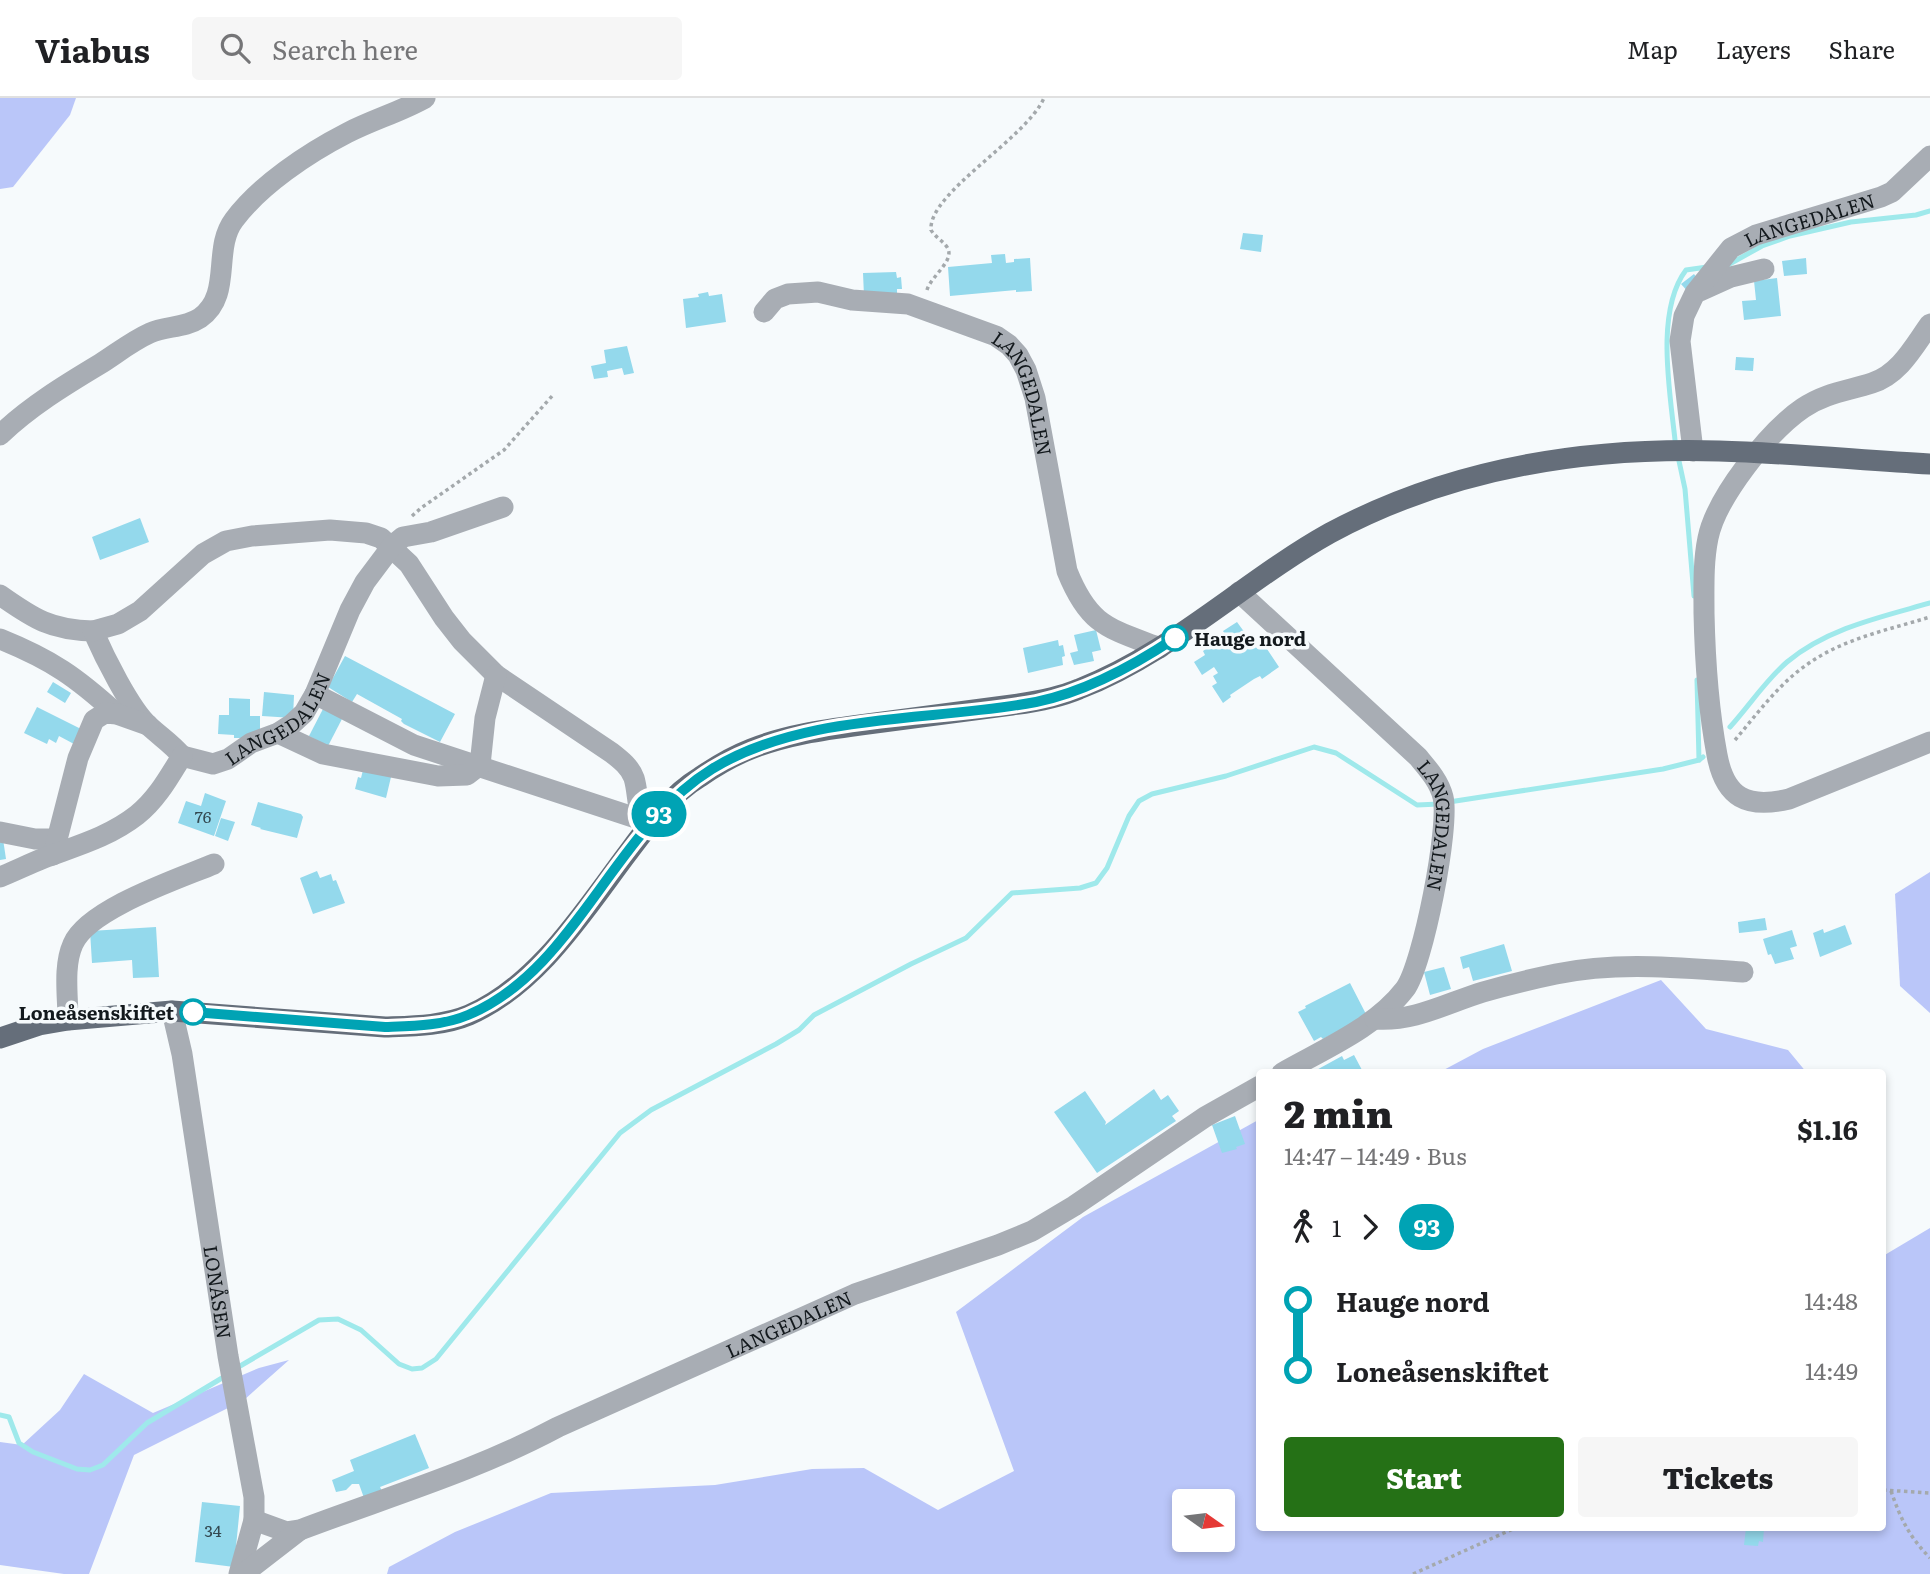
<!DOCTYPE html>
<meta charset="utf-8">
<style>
body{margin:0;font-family:Literata,serif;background:#f6f6f6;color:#202124;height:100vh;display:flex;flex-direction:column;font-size:26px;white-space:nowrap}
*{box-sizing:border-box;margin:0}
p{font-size:23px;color:#757577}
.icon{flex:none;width:38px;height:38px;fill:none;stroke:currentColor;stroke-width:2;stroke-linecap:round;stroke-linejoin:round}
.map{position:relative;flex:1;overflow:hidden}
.sheet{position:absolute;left:1256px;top:971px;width:630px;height:462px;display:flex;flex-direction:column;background:#fff;border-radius:7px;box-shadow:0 4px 10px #0003}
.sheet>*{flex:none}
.badge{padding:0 14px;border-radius:23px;font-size:24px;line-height:46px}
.needle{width:46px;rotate:104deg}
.controls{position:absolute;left:1172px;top:1391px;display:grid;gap:14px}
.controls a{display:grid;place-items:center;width:63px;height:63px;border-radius:7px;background:#fff;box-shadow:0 4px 10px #0003;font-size:35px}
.map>.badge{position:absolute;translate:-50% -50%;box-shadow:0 0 0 4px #fff}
.legs{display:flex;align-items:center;gap:10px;height:77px;padding:0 28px;font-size:23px}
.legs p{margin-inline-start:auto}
.summary{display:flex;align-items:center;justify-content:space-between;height:119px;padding:0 28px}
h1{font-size:38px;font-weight:800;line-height:52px}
.primary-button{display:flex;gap:14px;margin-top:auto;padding:14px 28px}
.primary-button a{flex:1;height:80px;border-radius:7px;background:#257116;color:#fff;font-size:28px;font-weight:800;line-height:80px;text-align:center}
.primary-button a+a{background:#f6f6f6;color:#202124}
ul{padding:0 28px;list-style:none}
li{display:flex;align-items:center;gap:24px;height:70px;font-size:26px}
li i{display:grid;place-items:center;width:10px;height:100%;margin:0 9px;background:currentColor}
li i::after{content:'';width:18px;height:18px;margin:-9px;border:5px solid;border-radius:50%;background:#fff}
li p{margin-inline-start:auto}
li:first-child i{background:linear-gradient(#0000 50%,currentColor 0)}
li:last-child i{background:linear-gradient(currentColor 50%,#0000 0)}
header{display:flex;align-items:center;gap:42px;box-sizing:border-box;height:98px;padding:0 35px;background:#fff;border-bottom:2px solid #e0e0e0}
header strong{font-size:33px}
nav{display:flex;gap:38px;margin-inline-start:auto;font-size:24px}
.search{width:490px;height:63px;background:#f6f6f6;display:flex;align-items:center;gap:18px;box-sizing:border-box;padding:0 24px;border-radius:7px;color:#757577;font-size:26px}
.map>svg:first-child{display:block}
</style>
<header>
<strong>Viabus</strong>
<div class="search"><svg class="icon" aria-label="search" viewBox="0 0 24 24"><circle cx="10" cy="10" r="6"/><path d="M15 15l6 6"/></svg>Search here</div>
<nav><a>Map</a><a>Layers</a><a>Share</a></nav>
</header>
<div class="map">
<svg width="1930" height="1476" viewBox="0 0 1930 1476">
<rect width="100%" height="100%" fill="#f6fafc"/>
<g fill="#bac6f9" fill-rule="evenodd">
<polygon points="0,0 76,0 70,17 13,89 0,91"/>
<polygon points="1930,774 1930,915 1900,888 1895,796"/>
<polygon points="1661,882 1706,931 1788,952 1807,975 1438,975 1483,951"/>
<path d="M 1260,1021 L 1260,1430 L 1883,1430 L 1883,1158 L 1930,1130 L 1930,1476 L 387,1476 L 389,1469 L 455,1434 L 551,1395 L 715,1387 L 812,1371 L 864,1370 L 938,1412 L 1014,1373 L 956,1214 L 1083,1119 ZM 1185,1404 L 1223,1404 L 1223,1442 L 1185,1442 Z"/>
<polygon points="289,1262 244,1302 134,1357 89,1476 64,1476 0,1467 0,1344 22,1347 60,1312 84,1276 153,1315 259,1270"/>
</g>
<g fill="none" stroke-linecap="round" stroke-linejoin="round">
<g stroke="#9fe9eb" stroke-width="5">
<polyline points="1726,168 1762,148 1790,138 1851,124 1916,117 1930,113"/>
<path d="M 1675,342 C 1670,294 1655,213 1686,172 L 1707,169"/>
<polyline points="1679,363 1685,391 1694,498"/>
<polyline points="1697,582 1699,662"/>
<path d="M 1730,629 C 1749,608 1766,582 1787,564 C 1828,530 1881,519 1930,505"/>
<polyline points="1449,704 1663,671 1699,662 1703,659"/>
<polyline points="235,1271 319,1222 338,1221 361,1232 399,1266 412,1271 422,1270 436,1261 620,1035 651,1012 776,946 799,932 814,917 911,866 966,840 1012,795 1080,790 1096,785 1107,770 1129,718 1139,703 1152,696 1226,678 1314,649 1336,655 1417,707 1439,706"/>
<polyline points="0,1317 9,1319 19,1345 33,1354 77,1371 90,1372 103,1367 147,1325 227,1277"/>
</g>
</g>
<g fill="#94d9ec">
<polygon points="1243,135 1263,137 1261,154 1240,151"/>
<polygon points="1005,156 1006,165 1014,164 1014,161 1030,160 1032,193 1016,194 1016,192 950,198 948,169 992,165 991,157"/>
<polygon points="1806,160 1807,176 1784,178 1782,163"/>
<polygon points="896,174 897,180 901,179 902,191 897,191 897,197 864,198 863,175"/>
<polygon points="1694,176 1701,185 1689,195 1681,186"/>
<polygon points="1777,180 1781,218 1744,222 1742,203 1756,202 1754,183"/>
<polygon points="708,194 709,198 722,196 726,224 686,230 683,201 699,199 698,196"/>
<polygon points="627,248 634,275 624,277 622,270 607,273 608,279 594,281 591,268 606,265 604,252"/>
<polygon points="1736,259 1754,260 1753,273 1735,272"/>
<polygon points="140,420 149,444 100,462 92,439"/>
<polygon points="1237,524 1256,550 1263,545 1279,569 1262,581 1260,578 1254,581 1230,597 1231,599 1223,605 1212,588 1217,585 1213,578 1218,575 1214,569 1202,577 1194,564 1205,557 1203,553 1213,546 1222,546 1229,542 1223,533"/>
<polygon points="1096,532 1101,552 1092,554 1094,563 1074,567 1070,555 1078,553 1074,537"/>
<polygon points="1058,542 1059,548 1063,547 1065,558 1062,559 1063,567 1028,575 1023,550"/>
<polygon points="345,558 455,616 440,644 404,626 401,623 402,621 357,596 352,604 328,589"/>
<polygon points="53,584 71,595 65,605 47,594"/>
<polygon points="264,594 294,597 293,620 262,618"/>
<polygon points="229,600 250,601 250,618 260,618 260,637 246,640 234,640 234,637 218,636 219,617 229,617"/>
<polygon points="37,609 81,631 74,646 59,638 56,645 49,641 47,646 24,635"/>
<polygon points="324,609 343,619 328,648 309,638"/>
<polygon points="363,672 391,679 386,700 355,691 358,679 361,680"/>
<polygon points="205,695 226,703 214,738 178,725 186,703 201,708"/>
<polygon points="258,704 301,716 303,719 297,740 260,731 261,730 251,727"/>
<polygon points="221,720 235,724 228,743 215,738"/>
<polygon points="3,741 6,761 0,762 0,742"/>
<polygon points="317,773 320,780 331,776 333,783 336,782 345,805 313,816 300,780"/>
<polygon points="1765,820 1767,832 1739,835 1738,824"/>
<polygon points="1845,827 1852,846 1820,859 1813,835 1823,831 1824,835"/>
<polygon points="156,829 159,879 133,880 132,862 92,865 90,833"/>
<polygon points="1792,832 1797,848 1790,850 1794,861 1775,866 1771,856 1768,857 1763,841"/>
<polygon points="1504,846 1512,873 1473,883 1469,869 1463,871 1460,859"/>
<polygon points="1444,869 1451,891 1430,897 1424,874"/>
<polygon points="1350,885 1367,918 1323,941 1321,939 1314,943 1298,914 1306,910 1305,908"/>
<polygon points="1354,957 1362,972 1357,975 1311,975 1342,958 1344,962"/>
<polygon points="1154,991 1161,1002 1168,997 1179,1013 1172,1018 1176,1023 1097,1075 1054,1014 1085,993 1106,1024 1105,1027"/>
<polygon points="1235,1018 1245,1046 1236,1049 1237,1051 1222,1055 1212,1027"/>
<polygon points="415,1336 429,1370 380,1389 382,1393 364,1400 359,1386 352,1386 346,1392 336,1394 332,1382 354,1373 350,1362"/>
<polygon points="202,1404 240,1408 234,1469 195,1464"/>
<polygon points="1746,1430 1764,1430 1763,1444 1759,1443 1758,1448 1744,1447"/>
</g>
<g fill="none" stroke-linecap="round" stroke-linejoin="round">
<g stroke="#a4a9ac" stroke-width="3.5" stroke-dasharray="3.5 3.5" stroke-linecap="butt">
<path d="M 927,192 C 931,178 956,162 947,149 C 942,142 935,139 931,132 C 928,95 1026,41 1044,0"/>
<polyline points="412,418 421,410 504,352 553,297"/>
<path d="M 1735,642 C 1757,616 1778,587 1805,568 C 1841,541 1888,532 1930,519"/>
<polyline points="1883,1392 1930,1395"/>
<path d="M 1891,1393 C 1901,1422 1909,1438 1930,1460"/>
<polyline points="1413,1476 1515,1430"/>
</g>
<g stroke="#a8adb4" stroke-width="21">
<polyline points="1700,193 1731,179 1764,171"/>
<path id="s1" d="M 764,214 L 775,201 L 788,196 L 818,194 L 852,202 L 908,206 L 996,238 L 1009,247 L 1018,257 L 1026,272 L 1035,300 L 1067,473 C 1089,528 1108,530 1160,550"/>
<path d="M 1930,226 C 1914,248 1900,276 1872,285 C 1847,293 1825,295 1803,310 C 1769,333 1716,400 1708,440 C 1703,464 1704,490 1704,515 C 1705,563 1708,609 1717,657 C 1725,700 1747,711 1789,701 L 1930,644"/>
<path d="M 0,337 C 29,309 65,287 100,266 C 116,256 132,243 150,235 C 165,228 185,230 200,220 C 233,197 212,151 234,122 C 260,87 308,55 347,35 C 372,22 400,14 425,0"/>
<path id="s2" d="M 1693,353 L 1680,243 L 1684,218 L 1695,195 L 1731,150 L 1756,137 L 1881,99 L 1892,94 L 1930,58"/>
<path id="s3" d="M 1239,494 L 1418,659 C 1428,671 1439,683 1443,699 C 1450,728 1423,867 1405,891 C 1375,930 1324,951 1282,975"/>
<path d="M 0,497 C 34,521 51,532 93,533 C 104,558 130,611 149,628 C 161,639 172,646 182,658"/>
<path d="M 93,533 L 118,526 L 140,513 L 203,456 L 226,443 L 252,438 L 330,432 L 366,435 L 381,440 L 409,466 L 444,520 L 462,543 L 496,577 L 612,655 C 621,662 630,669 634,680 C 639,696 636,717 648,728"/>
<path d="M 0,541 C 52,562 76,579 117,616"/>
<polyline points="315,596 414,647 642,722"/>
<polyline points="278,635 323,656 438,678 467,677 480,667 485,620 496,577"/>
<path id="s4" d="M 182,658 L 213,666 L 228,661 L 251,645 L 278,635 L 292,626 L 304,615 L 315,596 L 350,512 L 365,484 L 392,448 L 403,439 L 431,434 L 503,409"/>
<polyline points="0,734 35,741 56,741"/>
<polyline points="53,757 78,660 94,622 105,615 117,616 148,627"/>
<path d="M 0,779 C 15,773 29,766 44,760 C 76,748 109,739 137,717 C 157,701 169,679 182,658"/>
<path id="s5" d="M 172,913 L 182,956 L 228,1258 L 254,1399 L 254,1422 L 239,1476"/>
<path d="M 1375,921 C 1414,924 1447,905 1483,894 C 1507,887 1532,881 1556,876 C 1619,863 1680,870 1743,874"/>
<path d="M 68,922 C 68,898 63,868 73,846 C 88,811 178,781 214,766"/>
<path id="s6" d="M 254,1422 L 287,1434 L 300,1432 C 387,1399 476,1373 558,1329 L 855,1196 L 998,1147 L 1032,1133 L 1074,1108 L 1205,1019 L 1260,988"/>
<polyline points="243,1476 300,1432"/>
</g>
<path stroke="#656e7a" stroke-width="21" d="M 0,940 L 39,927 L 68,922 L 172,913 L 385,929 C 412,928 443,928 469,917 C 538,887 584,813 627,756 C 648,728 670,697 700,679 C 716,668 733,658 751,651 C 786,637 823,632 860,627 C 910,620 961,614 1012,607 C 1035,604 1058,600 1079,591 C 1172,555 1244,483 1330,435 C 1449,371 1585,349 1719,353 C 1789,355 1860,362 1930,366"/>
</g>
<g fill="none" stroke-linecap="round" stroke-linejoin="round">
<g stroke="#fff" stroke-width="16">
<path id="line-1" d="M 193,914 L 385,929 C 412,928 442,928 468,917 C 576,872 614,731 712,671 C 805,614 931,624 1036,604 C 1085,594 1133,568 1175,540"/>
</g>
<use href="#line-1" stroke="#00a3b4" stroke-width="10"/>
</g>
<g fill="#fff" stroke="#00a3b4" stroke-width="3.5">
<circle cx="1175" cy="540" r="12"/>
<circle cx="193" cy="914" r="12"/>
</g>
<g text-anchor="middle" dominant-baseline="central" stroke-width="7" stroke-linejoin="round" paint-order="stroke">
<g font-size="16" fill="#334951">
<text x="203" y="718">76</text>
<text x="213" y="1432">34</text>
</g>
<g font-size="19" fill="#13191d" stroke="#f6fafc">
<text stroke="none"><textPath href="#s2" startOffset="303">LANGEDALEN</textPath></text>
<text stroke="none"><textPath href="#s1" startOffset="312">LANGEDALEN</textPath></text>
<text stroke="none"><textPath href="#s4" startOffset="114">LANGEDALEN</textPath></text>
<text stroke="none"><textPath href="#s3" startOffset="318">LANGEDALEN</textPath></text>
<text stroke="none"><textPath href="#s5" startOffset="285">LONÅSEN</textPath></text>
<text stroke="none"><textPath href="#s6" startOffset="579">LANGEDALEN</textPath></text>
</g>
<g font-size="19" font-weight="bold" fill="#13191d" stroke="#f6fafc" text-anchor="start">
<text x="1194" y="540">Hauge nord</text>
<text x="174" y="914" text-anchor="end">Loneåsenskiftet</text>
</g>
</g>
</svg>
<div class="controls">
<a><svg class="needle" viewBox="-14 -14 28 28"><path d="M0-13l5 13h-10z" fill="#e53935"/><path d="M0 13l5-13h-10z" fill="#757577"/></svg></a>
</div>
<b class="badge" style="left:659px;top:716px;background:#00a3b4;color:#fff">93</b>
<section class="sheet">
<div class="summary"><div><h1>2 min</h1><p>14:47 – 14:49 · Bus</p></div><b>$1.16</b></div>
<div class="legs"><svg class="icon" aria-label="walk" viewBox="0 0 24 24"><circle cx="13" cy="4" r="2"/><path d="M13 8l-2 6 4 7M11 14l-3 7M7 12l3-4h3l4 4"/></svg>1<svg class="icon" aria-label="forward" viewBox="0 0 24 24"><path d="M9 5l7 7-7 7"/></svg><b class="badge" style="background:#00a3b4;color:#fff">93</b></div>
<ul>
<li><i style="color:#00a3b4"></i><b>Hauge nord</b><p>14:48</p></li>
<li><i style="color:#00a3b4"></i><b>Loneåsenskiftet</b><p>14:49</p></li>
</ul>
<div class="primary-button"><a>Start</a><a>Tickets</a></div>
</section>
</div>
